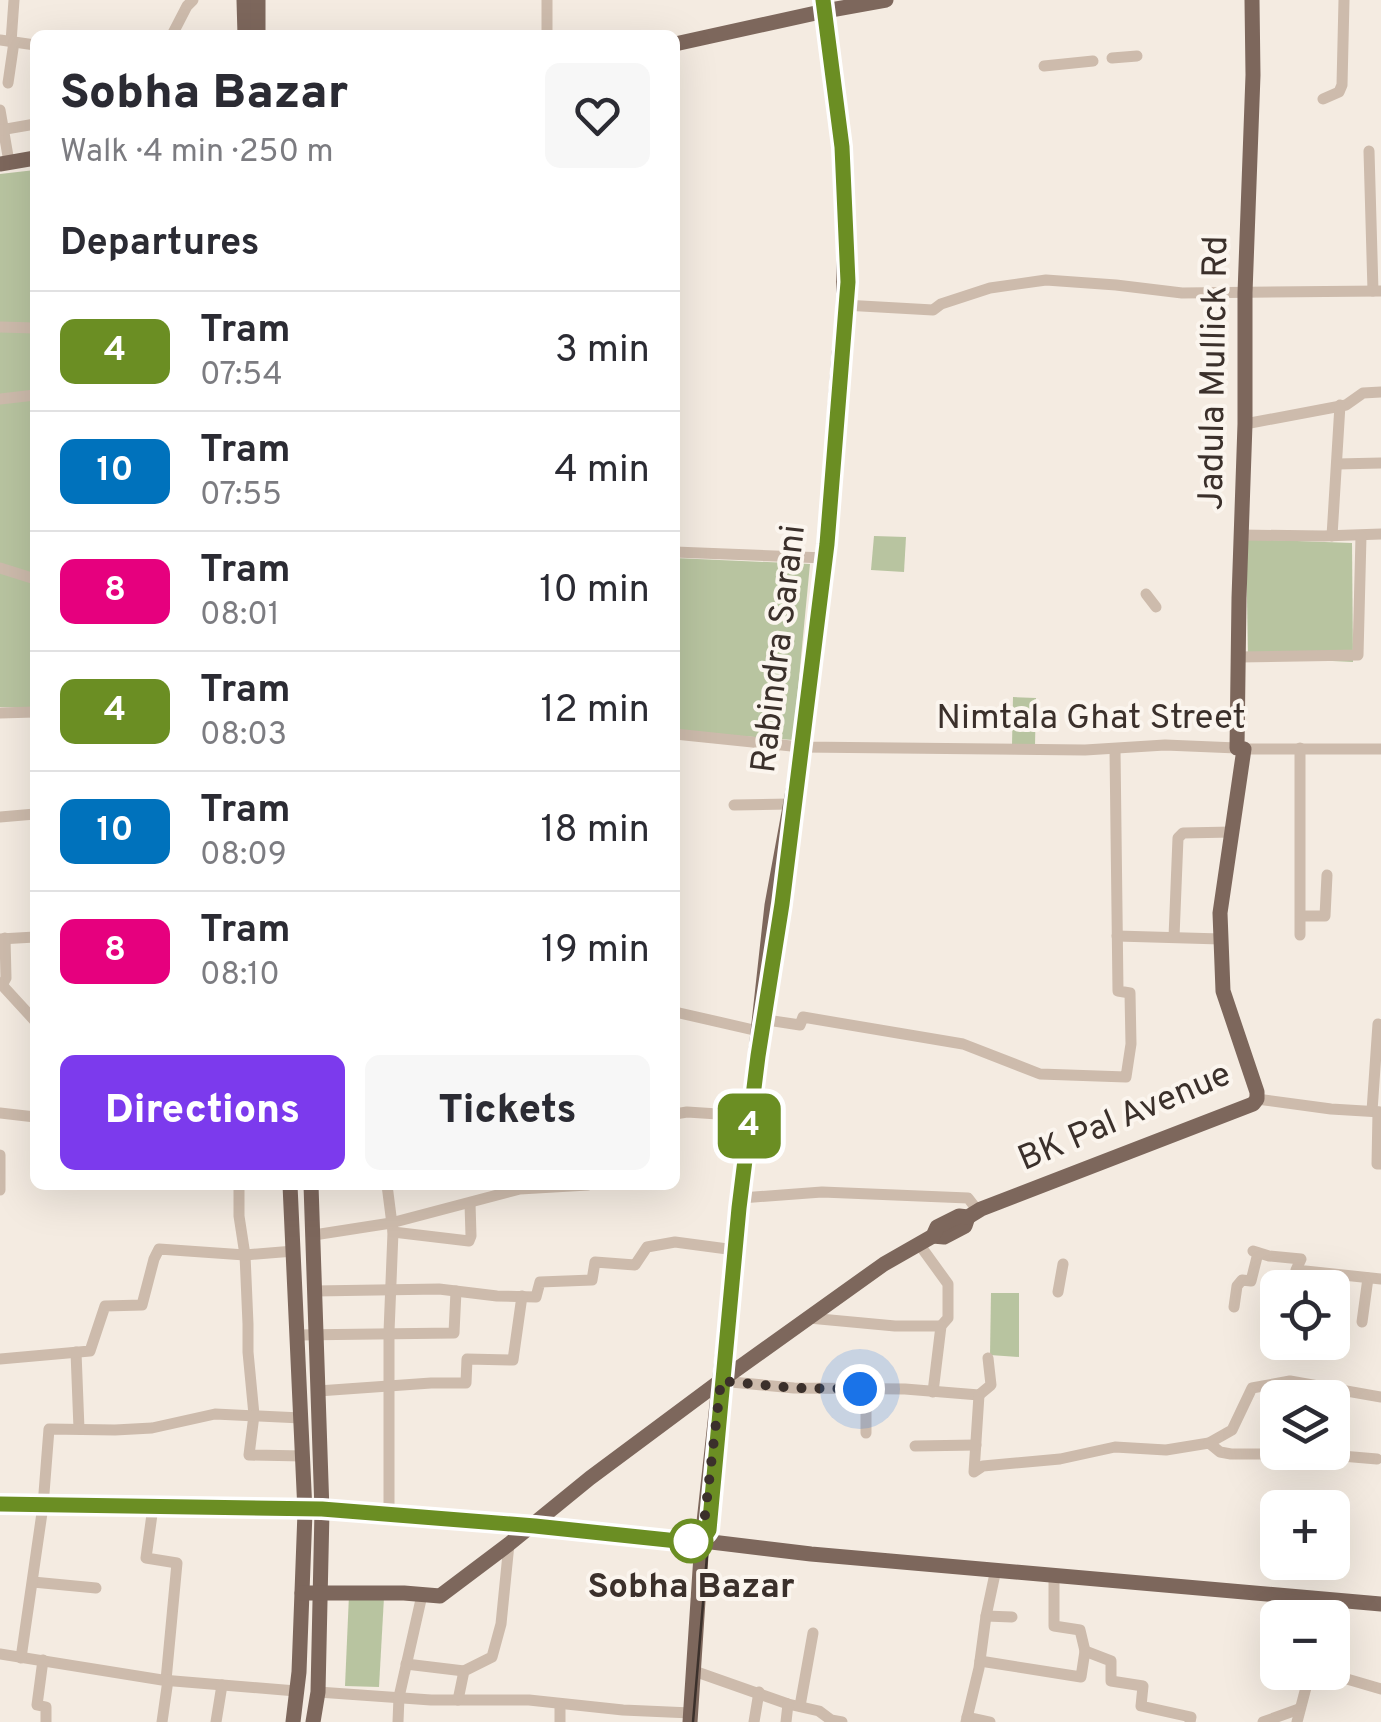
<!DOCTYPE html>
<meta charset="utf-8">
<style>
body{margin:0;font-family:Overpass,sans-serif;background:#f7f7f7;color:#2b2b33;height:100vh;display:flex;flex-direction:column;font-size:38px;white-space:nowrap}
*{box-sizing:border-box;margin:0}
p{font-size:32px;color:#7c7c81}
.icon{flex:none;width:55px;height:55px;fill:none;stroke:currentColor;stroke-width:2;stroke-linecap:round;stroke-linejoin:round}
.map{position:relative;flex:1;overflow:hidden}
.details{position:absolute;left:30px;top:30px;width:650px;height:1160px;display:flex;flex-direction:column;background:#fff;border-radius:15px;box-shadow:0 10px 40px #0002}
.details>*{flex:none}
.badge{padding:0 20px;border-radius:15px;font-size:35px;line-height:65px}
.tools{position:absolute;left:1260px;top:1270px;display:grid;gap:20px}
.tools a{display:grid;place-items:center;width:90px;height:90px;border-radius:15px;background:#fff;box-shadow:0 10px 40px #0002;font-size:50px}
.you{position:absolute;width:50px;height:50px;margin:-25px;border:8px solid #fff;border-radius:50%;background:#1a73e8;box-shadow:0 0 0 15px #1a73e833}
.map>.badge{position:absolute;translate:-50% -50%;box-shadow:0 0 0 5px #fff}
h2{padding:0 30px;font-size:38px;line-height:90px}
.round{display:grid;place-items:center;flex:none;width:105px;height:105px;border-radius:15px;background:#f7f7f7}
.head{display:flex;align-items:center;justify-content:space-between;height:170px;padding:0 30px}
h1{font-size:48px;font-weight:800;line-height:75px}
.cta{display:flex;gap:20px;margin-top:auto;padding:20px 30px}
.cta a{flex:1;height:115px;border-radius:15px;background:#7c3aed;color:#fff;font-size:40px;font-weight:800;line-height:115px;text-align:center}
.cta a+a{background:#f7f7f7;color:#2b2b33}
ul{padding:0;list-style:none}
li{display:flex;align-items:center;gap:30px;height:120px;padding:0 30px;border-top:2px solid #e1e1e2}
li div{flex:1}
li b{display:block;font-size:38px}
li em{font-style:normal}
li .badge{min-width:110px;font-weight:700;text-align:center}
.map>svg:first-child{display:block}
</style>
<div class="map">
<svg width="1381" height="1722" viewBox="0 0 1381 1722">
<rect width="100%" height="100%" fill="#f4ebe1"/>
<g fill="#b8c4a0">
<polygon points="35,170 35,708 0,707 0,174"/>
<polygon points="874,536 906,537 904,572 871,570"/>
<polygon points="1246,539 1352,543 1353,662 1248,657"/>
<polygon points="675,558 810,564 793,740 675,731"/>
<polygon points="1013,697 1036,698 1035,745 1012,745"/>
<polygon points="991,1293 1019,1293 1019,1357 990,1355"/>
<polygon points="349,1595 384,1597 379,1687 345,1686"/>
</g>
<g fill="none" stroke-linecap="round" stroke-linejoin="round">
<g stroke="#cdbbac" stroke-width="11">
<polyline points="547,0 547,35"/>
<polyline points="172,35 187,6 193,0"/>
<polyline points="0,40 35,45"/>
<polyline points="11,42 14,0"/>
<polyline points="1112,58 1137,56"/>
<polyline points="1044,66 1093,61"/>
<polyline points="8,83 14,42"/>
<polyline points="1323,99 1339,92 1342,85 1344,0"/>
<polyline points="0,110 9,162"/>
<polyline points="0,130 35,124"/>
<polyline points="1369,151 1373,291"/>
<polyline points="844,305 933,310 941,304 990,288 1046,280 1116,285 1182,293 1381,291"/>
<polyline points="0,327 35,328"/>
<polyline points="0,399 35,395"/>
<polyline points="1245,424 1346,405 1363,393 1381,392"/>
<polyline points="1337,464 1381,463"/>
<polyline points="1240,535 1324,536 1381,534"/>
<polyline points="1332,536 1340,405"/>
<polyline points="675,552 825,558"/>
<polyline points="0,568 35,579"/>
<polyline points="1146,594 1156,607"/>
<polyline points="1238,657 1358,655 1361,536"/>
<polyline points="0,713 35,712"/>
<polyline points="675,734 801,747 1085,750 1165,745 1237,748"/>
<polyline points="1300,748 1300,935"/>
<polyline points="1244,749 1381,749"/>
<polyline points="734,805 790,804"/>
<polyline points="0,817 35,814"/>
<polyline points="1301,916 1325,916 1327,875"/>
<polyline points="1117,936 1221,939"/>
<polyline points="1174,937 1178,838 1183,833 1232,832"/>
<polyline points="0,939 35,937"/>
<polyline points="2,985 6,978 5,938"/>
<polyline points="2,985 35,1021"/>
<polyline points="675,1012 758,1031"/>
<polyline points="760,1019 800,1025 803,1017 963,1044 1040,1074 1126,1077 1131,1044 1130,993 1118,991 1115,750"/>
<polyline points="1257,1099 1331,1109 1381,1112"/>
<polyline points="1372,1111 1378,1024"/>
<polyline points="1378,1112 1377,1164 1381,1164"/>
<polyline points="0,1113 35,1117"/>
<polyline points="675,1114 687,1112 749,1116"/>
<polyline points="0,1155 0,1190"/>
<polyline points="239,1185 239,1216 245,1255 248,1324 248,1352 254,1415 249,1455 303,1456"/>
<polyline points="387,1185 393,1232 389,1332 389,1515"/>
<polyline points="741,1198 822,1192 968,1198 978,1211"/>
<polyline points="393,1232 469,1241 471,1236 470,1203"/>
<polyline points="314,1235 391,1223 520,1189 588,1185"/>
<polyline points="919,1244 948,1284 948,1318 941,1326 933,1392"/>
<polyline points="1253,1251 1269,1256 1301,1259 1296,1270 1381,1279"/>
<polyline points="315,1291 439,1289 497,1296 536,1297 540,1282 592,1280 595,1262 635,1265 647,1247 675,1242 735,1250"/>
<polyline points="1058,1292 1063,1264"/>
<polyline points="1234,1307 1237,1286 1242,1280 1251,1281 1258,1253"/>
<polyline points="809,1318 895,1326 941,1326"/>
<polyline points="1362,1322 1368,1278"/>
<polyline points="298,1335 454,1333 456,1291"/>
<polyline points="76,1352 79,1429"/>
<polyline points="0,1359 90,1351 105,1306 142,1305 154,1259 159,1249 245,1255 294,1251"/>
<polyline points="721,1381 794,1388 905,1389 979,1395 991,1385 988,1358"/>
<polyline points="866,1389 866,1433"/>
<polyline points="318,1391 431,1383 466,1383 467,1359 513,1360 522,1296"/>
<polyline points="979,1395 974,1472 983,1466 1060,1459 1115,1447 1166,1450 1209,1443 1232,1430 1252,1388 1290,1381 1381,1397"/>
<polyline points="1209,1443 1220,1452 1231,1454 1318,1454 1377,1459"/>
<polyline points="915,1446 976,1445"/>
<polyline points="153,1507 146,1558 177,1563 166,1680"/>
<polyline points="1054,1574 1054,1626 1080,1630 1085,1651"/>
<polyline points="33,1582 96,1588"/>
<polyline points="986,1616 1012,1617"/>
<polyline points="1319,1618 1323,1598"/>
<polyline points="0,1654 162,1680 296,1691"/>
<polyline points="21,1658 43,1506 49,1429 115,1430 152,1428 215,1414 301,1418"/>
<polyline points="43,1660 37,1705 46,1707 46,1722"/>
<polyline points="980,1661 1081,1677 1085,1651 1111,1661 1111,1681 1143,1686 1141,1706 1191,1717 1190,1722"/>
<polyline points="406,1664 464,1671"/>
<polyline points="694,1671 788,1704 819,1711 831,1720 842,1722"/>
<polyline points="1323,1672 1381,1689"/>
<polyline points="318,1692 431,1700 529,1700 623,1710 691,1713"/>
<polyline points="458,1700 464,1671 492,1657 501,1624 509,1544"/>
<polyline points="800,1706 813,1633"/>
<polyline points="967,1717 990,1722"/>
<polyline points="162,1722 168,1680"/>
<polyline points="216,1722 222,1685"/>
<polyline points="398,1722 399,1697 422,1595"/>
<polyline points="560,1722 560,1704"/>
<polyline points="754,1722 759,1692"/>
<polyline points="786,1722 788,1704"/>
<polyline points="966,1722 979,1668 986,1616 996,1569"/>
<polyline points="1263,1722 1299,1709"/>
<polyline points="1297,1722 1310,1672"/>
</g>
<g stroke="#7d675c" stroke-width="15">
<polyline points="244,0 245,35"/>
<polyline points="258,0 258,35"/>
<polyline points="675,44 825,11 886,0"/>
<polyline points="0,164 35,158"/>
<polyline points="290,1185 305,1512 299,1672 293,1722"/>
<polyline points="311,1185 322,1511 318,1692 313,1722"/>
<polyline points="933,1236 944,1237 965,1226 968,1217"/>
<polyline points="0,1506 305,1510 443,1519 695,1540 811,1554 1381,1604"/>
<polyline points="302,1593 404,1593 440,1596 509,1544 590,1478 719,1382 884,1264 933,1236 937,1227 959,1216 968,1217 981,1209 1253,1104 1257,1099 1257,1092 1223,991 1220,913 1244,749 1237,748 1239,598 1245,424 1245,293 1253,75 1252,0"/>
<polyline points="690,1722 702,1540 772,905 801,747 823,577 839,353 843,332 845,180 823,0"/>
</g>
<g stroke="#3b302b" stroke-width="2.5">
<polyline points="0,1508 332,1513 534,1529 681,1545 700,1540 711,1526"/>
<polyline points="693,1722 723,1366 739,1208 757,1056 782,905 827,544 848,282 842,147 823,0"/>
</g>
</g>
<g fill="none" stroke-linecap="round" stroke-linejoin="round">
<g stroke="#fff" stroke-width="22">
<polyline id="line" points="0,1504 322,1509 535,1526 687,1542 700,1537 708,1526 707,1533 709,1530 739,1208 758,1056 782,904 827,544 848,282 842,147 823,0"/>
</g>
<use href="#line" stroke="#6b8e23" stroke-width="15"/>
<polyline stroke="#3b302b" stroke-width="10" stroke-dasharray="0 18" points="691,1541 702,1540 721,1381 794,1388 860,1389"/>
</g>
<circle fill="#fff" stroke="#6b8e23" stroke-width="5" cx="691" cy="1541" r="20"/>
<g text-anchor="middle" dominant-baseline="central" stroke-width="8" stroke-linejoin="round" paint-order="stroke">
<g font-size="35" fill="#3b302b" stroke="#fbf5ee">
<text transform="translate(1215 373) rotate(-89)">Jadula Mullick Rd</text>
<text transform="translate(780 649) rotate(-83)">Rabindra Sarani</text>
<text x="1091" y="719">Nimtala Ghat Street</text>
<text transform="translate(1125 1118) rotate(-23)">BK Pal Avenue</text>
</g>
<g font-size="35" font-weight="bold" fill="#3b302b" stroke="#fbf5ee">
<text x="691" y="1588">Sobha Bazar</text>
</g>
</g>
</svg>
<div class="tools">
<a><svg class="icon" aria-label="locate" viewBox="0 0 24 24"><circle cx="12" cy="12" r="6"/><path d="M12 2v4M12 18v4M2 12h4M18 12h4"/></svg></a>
<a><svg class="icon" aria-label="layers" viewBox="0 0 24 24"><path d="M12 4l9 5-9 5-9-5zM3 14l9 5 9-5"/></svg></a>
<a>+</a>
<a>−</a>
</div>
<div class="you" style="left:860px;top:1389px"></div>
<b class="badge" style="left:749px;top:1126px;background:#6b8e23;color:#fff">4</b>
<section class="details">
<div class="head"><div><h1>Sobha Bazar</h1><p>Walk · 4 min · 250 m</p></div><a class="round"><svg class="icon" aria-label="heart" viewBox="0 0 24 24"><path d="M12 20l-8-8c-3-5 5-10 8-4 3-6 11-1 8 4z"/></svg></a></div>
<h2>Departures</h2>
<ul>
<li><span class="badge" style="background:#6b8e23;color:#fff">4</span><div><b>Tram</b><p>07:54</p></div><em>3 min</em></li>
<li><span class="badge" style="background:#0072bc;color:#fff">10</span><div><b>Tram</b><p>07:55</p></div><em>4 min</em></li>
<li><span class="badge" style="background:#e6007e;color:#fff">8</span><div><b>Tram</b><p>08:01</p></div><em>10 min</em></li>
<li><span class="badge" style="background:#6b8e23;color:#fff">4</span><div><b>Tram</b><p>08:03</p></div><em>12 min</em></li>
<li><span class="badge" style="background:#0072bc;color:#fff">10</span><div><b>Tram</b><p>08:09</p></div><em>18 min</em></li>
<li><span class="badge" style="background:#e6007e;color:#fff">8</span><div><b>Tram</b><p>08:10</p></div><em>19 min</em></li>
</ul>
<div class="cta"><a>Directions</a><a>Tickets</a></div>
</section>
</div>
